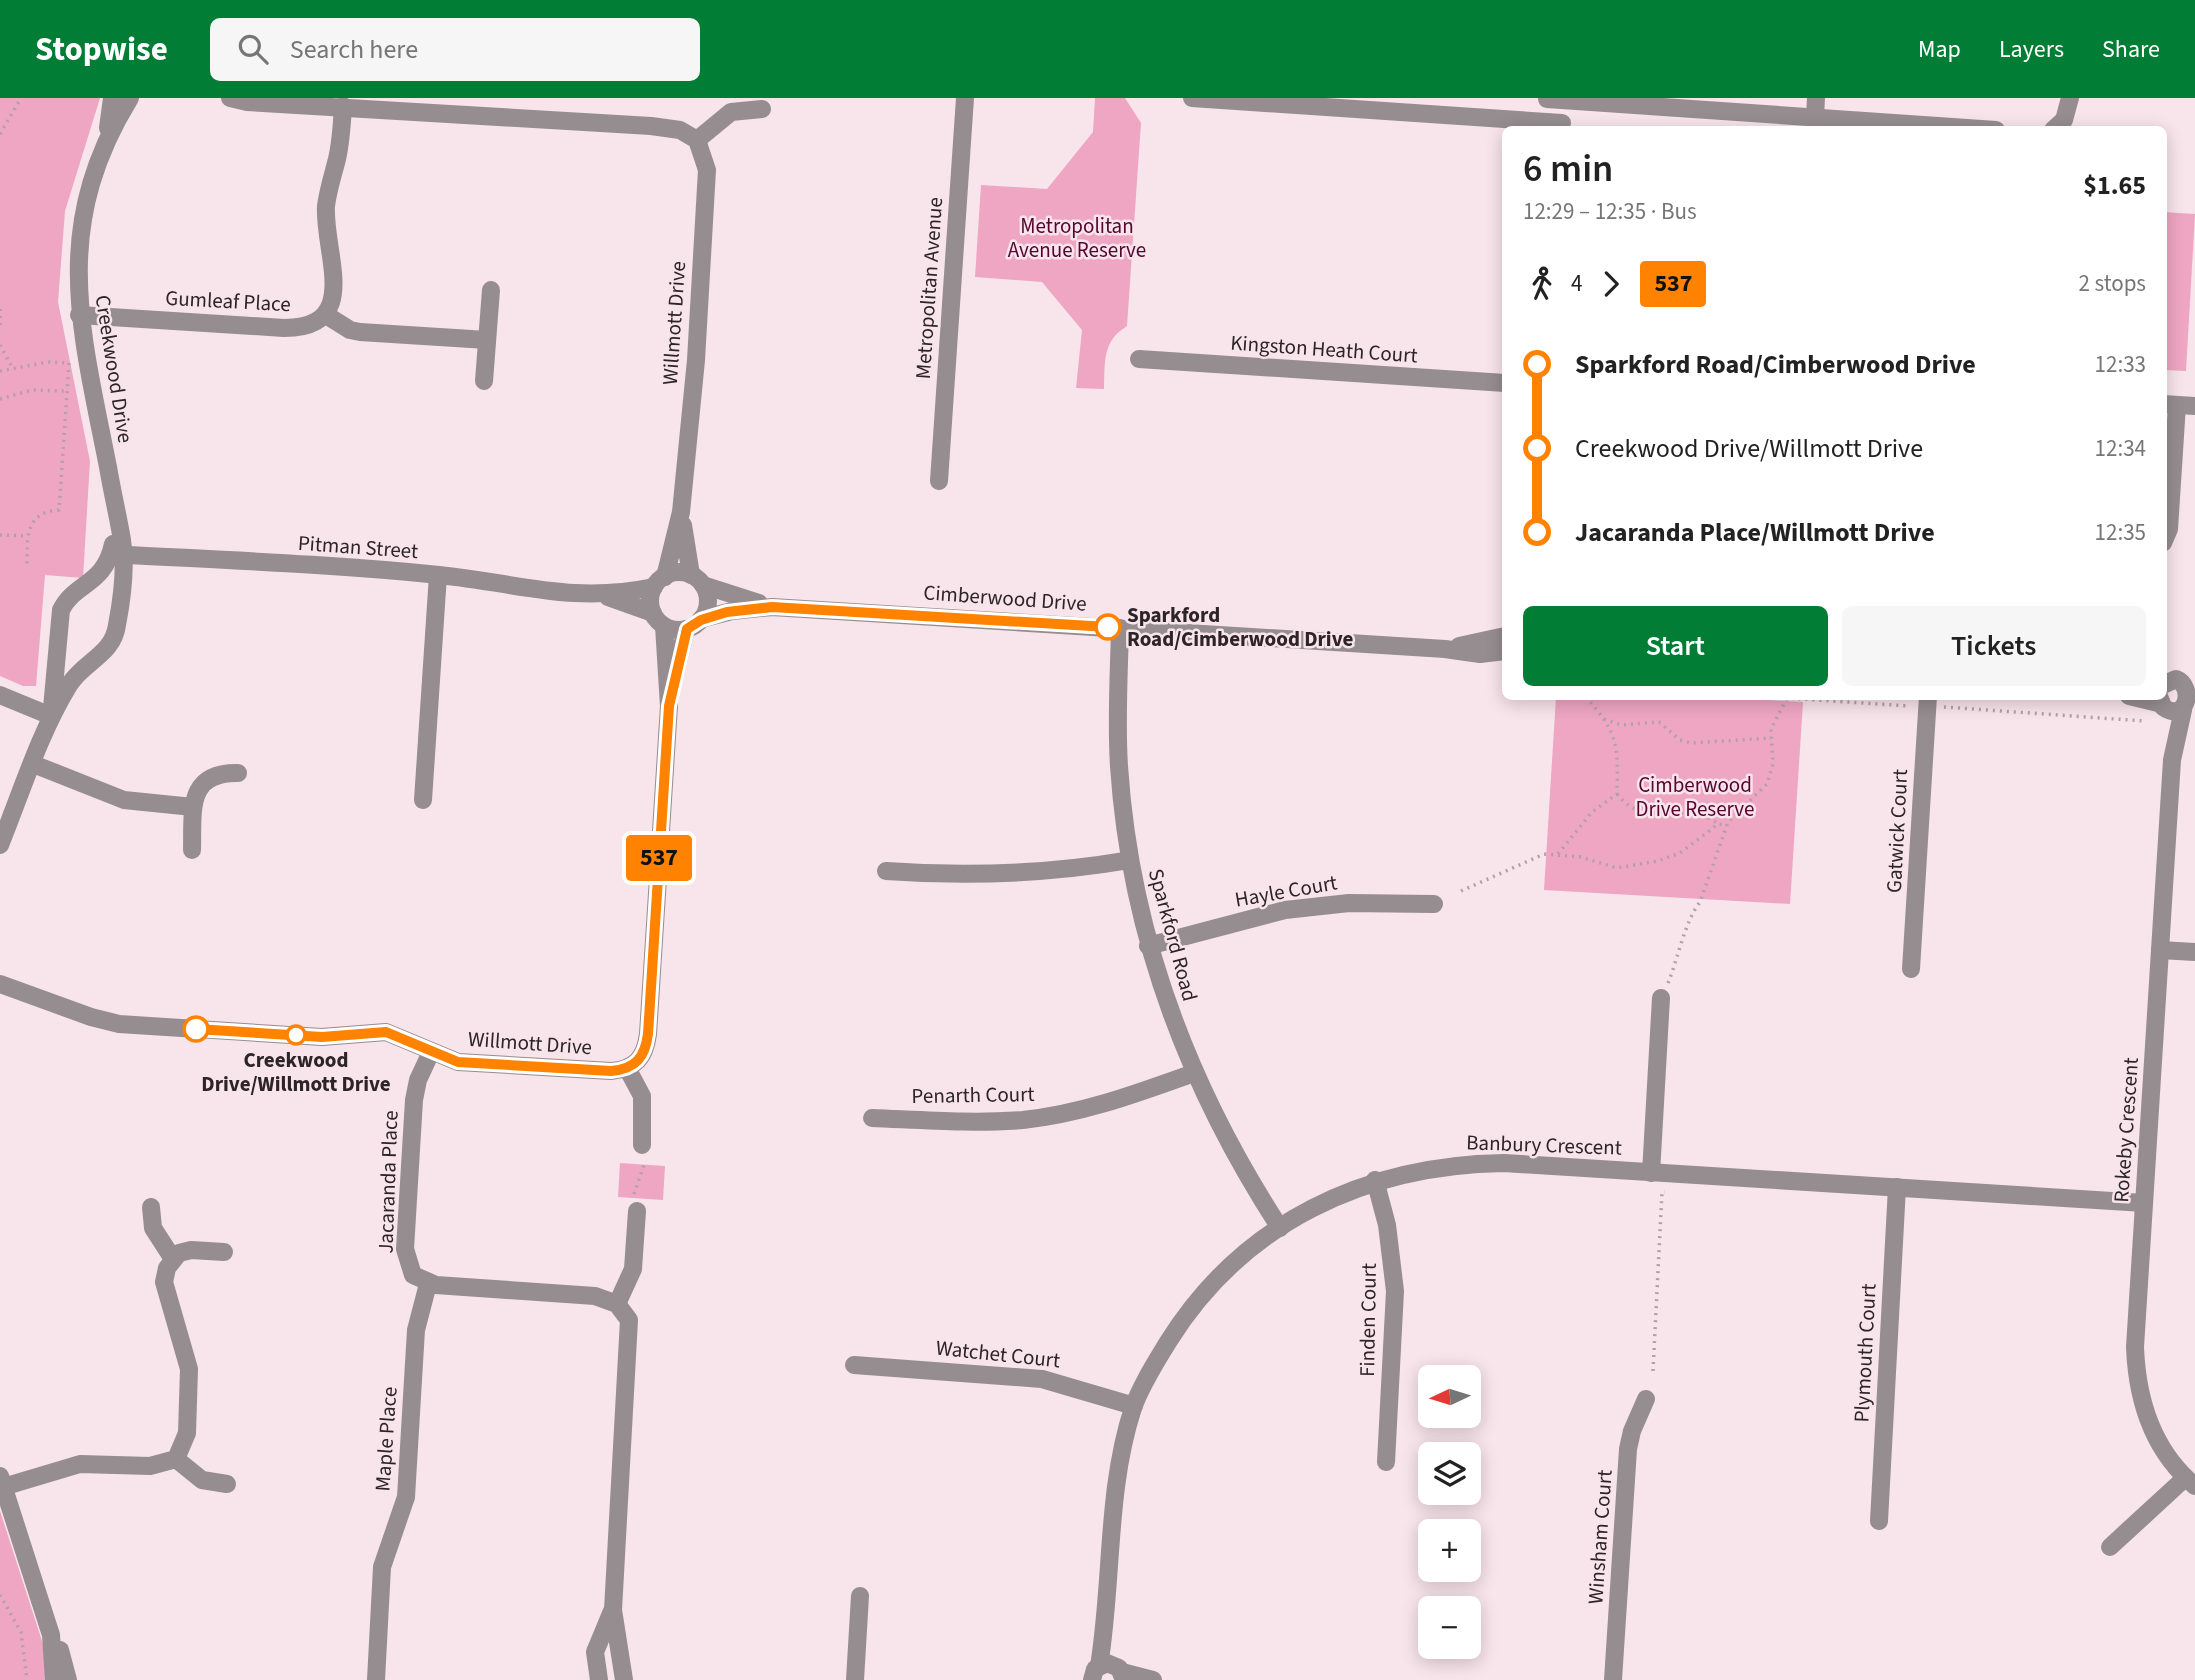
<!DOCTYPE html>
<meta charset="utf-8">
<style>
body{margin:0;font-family:"Source Sans 3",sans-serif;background:#f6f6f6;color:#222;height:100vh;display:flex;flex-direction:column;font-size:26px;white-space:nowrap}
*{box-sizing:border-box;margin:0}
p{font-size:23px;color:#767676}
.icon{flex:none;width:38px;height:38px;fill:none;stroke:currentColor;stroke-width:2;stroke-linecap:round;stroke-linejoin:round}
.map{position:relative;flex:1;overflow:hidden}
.drawer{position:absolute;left:1502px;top:28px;width:665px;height:574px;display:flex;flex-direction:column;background:#fff;border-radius:10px;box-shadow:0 4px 18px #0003}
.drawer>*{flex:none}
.badge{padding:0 14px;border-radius:5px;font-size:24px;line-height:46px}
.needle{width:46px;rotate:266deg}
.buttons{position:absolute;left:1418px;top:1267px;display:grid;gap:14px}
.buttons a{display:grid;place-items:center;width:63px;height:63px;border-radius:10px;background:#fff;box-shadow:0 4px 18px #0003;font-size:35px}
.map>.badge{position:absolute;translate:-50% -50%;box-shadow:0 0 0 4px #fff}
.legs{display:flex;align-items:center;gap:10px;height:77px;padding:0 21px;font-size:23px}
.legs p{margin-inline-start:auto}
.head{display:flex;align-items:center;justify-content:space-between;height:119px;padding:0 21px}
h1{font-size:38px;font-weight:600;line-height:52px}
.primary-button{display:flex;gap:14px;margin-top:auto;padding:14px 21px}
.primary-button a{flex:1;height:80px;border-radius:10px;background:#017d35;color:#fff;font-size:28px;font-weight:600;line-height:80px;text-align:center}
.primary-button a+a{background:#f6f6f6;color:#222}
ul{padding:0 21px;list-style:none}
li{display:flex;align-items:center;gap:24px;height:84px;font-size:26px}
li i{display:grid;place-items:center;width:10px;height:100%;margin:0 9px;background:currentColor}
li i::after{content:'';width:18px;height:18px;margin:-9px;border:5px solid;border-radius:50%;background:#fff}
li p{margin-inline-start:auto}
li:first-child i{background:linear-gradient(#0000 50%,currentColor 0)}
li:last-child i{background:linear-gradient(currentColor 50%,#0000 0)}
header{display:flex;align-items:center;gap:42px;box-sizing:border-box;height:98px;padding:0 35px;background:#017d35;color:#fff}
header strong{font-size:33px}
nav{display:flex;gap:38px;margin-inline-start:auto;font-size:24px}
.search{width:490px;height:63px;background:#f6f6f6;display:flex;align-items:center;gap:18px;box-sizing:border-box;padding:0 24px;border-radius:10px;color:#767676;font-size:26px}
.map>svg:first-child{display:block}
</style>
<header>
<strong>Stopwise</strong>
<div class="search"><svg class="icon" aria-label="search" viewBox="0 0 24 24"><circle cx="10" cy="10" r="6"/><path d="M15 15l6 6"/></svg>Search here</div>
<nav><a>Map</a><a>Layers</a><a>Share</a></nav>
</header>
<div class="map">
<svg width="2195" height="1582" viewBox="0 0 2195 1582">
<rect width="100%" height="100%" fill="#f8e4eb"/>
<g fill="#eea6c3">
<polygon points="0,0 100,0 65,113 58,204 90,363 83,480 45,477 36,588 23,588 0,578"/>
<path d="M 1095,0 L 1125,0 L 1141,25 L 1127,228 C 1102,243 1105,264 1104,291 L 1076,290 L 1082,232 L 1042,184 L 975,179 L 981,87 L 1047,91 L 1093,34 Z"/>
<polygon points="2163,114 2195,116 2186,273 2163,272"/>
<polygon points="1715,599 1803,604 1790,806 1544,792 1556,599"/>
<polygon points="620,1065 665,1068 663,1102 618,1099"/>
<polygon points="0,1413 43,1546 49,1582 0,1582"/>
</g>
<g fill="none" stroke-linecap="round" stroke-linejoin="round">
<g stroke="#b1a1a7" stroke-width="3.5" stroke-dasharray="2 5" stroke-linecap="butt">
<polyline points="0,36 21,0"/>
<polyline points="0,211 0,229"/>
<polyline points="0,247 12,269"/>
<path d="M 0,273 L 48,264 L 69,265 L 59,412 C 25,414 27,440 27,468"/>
<polyline points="0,301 32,292 67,293"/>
<polyline points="0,437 28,438"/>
<polyline points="2163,477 2164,462"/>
<polyline points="1944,609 2144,623"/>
<polyline points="1604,621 1621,627 1659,624 1680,642 1691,645 1771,640"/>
<path d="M 1617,696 C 1647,734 1685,699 1718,726"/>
<path d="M 1558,756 L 1592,714 L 1617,696 C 1618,647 1619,636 1585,598"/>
<polyline points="1461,793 1544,756 1581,759 1617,770 1658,763 1680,755 1718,726 1727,727"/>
<path d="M 1668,885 C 1678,861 1684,825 1700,804 L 1728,724 L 1767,686 L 1773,666 L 1771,631 L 1787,600 L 1909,608"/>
<polyline points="634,1096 645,1064"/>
<polyline points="1653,1273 1662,1094 1665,1094"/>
<polyline points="0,1497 21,1534 27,1582"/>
</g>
<g stroke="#958d90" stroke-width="18">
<polyline points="230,0 247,4 651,28 680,32 697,42 707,72 696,262 681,414 665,479"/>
<polyline points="1192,0 1562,25"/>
<polyline points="1547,1 1996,32"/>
<polyline points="1815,19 1816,0"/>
<polyline points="108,30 112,0"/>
<polyline points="2053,32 2064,22 2070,0"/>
<polyline points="697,42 731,14 762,11"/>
<path d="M 79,217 L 284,230 C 363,230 323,155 326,108 C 328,92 333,77 337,61 C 341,44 342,26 343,8"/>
<polyline points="326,217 350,232 360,234 487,242"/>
<polyline points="1139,261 1505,285"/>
<polyline points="484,283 491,192"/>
<polyline points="2163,306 2195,308"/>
<polyline points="939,383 965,0"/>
<polyline points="683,427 691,477"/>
<polyline points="2163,445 2169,431 2177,307"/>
<path d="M 111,456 C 220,462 330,466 439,477 C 519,485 571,506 654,489"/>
<circle cx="679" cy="503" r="29"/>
<polyline points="703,487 759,505"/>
<polyline points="608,499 653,515"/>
<polyline points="701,521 732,513 772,509 1445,551 1480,556 1505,553"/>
<path d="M 1120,530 C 1119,576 1116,622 1119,668 C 1130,836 1189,990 1280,1130"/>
<polyline points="1459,548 1505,538"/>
<polyline points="675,577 686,531"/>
<polyline points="0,597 51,618"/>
<polyline points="2129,598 2162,606"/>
<path d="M 2159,598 L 2163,609 C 2187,626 2195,588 2176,581 L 2163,587"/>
<path d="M 52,610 L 61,512 C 76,483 104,488 113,446"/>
<path d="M 2183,612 L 2172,662 L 2135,1249 C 2137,1302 2153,1353 2195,1388"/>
<polyline points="33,666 124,702 193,709"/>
<polyline points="423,702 438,477"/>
<path d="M 0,747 C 22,693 39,636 69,587 C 84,563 113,557 117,527 C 122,501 126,467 122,442 C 118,418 112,393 108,369 C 81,231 50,130 130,0"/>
<path d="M 192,752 C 193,713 186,674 238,675"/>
<path d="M 886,773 C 969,779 1048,776 1130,762"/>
<polyline points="1148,848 1285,812 1349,805 1434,806"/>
<polyline points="2160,852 2195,854"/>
<polyline points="1911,871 1928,598"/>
<path d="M 0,886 L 91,919 L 119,926 L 322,939 L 386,934 L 458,964 L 611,973 C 636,971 645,959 648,936 L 669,608 L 664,528"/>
<polyline points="431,954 418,982 414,1002 405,1151 413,1177 436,1187 595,1198 617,1206 629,1222 613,1512 624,1582"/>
<polyline points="627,970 642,998 642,1047"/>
<path d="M 872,1020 C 922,1022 972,1026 1023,1022 C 1082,1016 1138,995 1194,975"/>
<polyline points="1651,1075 1661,900"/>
<polyline points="1375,1082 1387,1127 1395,1193 1386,1364"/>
<polyline points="151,1109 153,1130 173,1161"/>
<polyline points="617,1206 633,1171 637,1113"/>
<polyline points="854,1267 1042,1281 1134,1308"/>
<polyline points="176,1361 202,1382 227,1386"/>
<polyline points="0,1378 51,1537 54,1582"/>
<polyline points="3,1389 80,1366 150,1368 176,1361 187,1335 189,1271 164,1184 167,1170 179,1155 191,1152 224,1154"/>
<polyline points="1879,1423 1897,1089"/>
<polyline points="2110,1449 2185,1380"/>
<polyline points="60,1552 68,1582"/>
<path d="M 1099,1568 C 1113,1483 1106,1392 1133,1310 C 1141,1287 1156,1264 1168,1244 C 1243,1124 1366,1067 1504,1065 L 2144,1105"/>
<polyline points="1122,1574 1153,1582"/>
<polyline points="376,1582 382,1469 406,1399 416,1232 428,1186"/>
<polyline points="599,1582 595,1554 612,1513"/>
<polyline points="855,1582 860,1498"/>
<polyline points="1092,1582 1095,1571 1107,1565 1119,1570 1124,1582"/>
<polyline points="1613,1582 1628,1351 1632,1333 1646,1301"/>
</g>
</g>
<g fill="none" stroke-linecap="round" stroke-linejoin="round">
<g stroke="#fff" stroke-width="16">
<path id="line-1" d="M 196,931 L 322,939 L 386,934 L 458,964 L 611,973 C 636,971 645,959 648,936 L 669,608 L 687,531 L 701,522 L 727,514 L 772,509 L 1108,529"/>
</g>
<use href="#line-1" stroke="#ff8200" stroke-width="10"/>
</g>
<g fill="#fff" stroke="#ff8200" stroke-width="3.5">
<circle cx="1108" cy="529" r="12"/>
<circle cx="196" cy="931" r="12"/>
<circle cx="296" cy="937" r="9"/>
</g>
<g text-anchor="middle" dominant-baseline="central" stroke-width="5" stroke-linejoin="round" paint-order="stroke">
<g font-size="21" fill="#560432" stroke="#f8e4eb">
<text x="1077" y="128">Metropolitan<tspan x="1077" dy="24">Avenue Reserve</tspan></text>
<text x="1695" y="687">Cimberwood<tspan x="1695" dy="24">Drive Reserve</tspan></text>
</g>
<g font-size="21" fill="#2c2427" stroke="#f8e4eb">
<text transform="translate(929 190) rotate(-86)">Metropolitan Avenue</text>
<text transform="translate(228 203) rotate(3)">Gumleaf Place</text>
<text transform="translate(674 225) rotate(-86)">Willmott Drive</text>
<text transform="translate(1324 251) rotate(4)">Kingston Heath Court</text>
<text transform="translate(114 271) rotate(81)">Creekwood Drive</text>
<text transform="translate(358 449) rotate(4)">Pitman Street</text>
<text transform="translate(1005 500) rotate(4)">Cimberwood Drive</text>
<text transform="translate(1897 733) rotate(-87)">Gatwick Court</text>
<text transform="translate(1286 793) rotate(-10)">Hayle Court</text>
<text transform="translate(1173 837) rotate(75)">Sparkford Road</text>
<text transform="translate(530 945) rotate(4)">Willmott Drive</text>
<text transform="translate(973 997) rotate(-1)">Penarth Court</text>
<text transform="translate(2126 1032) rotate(-86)">Rokeby Crescent</text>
<text transform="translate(1544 1047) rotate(2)">Banbury Crescent</text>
<text transform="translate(388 1084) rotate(-88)">Jacaranda Place</text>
<text transform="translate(1368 1222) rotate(-89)">Finden Court</text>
<text transform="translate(1865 1255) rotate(-87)">Plymouth Court</text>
<text transform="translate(998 1256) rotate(6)">Watchet Court</text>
<text transform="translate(386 1341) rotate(-86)">Maple Place</text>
<text transform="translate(1600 1439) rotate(-86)">Winsham Court</text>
</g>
<g font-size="21" font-weight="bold" fill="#2c2427" stroke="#f8e4eb" text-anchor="start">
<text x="1127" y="517">Sparkford<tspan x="1127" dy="24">Road/Cimberwood Drive</tspan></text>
<text x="296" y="962" text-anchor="middle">Creekwood<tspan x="296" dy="24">Drive/Willmott Drive</tspan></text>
</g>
</g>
</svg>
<div class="buttons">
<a><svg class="needle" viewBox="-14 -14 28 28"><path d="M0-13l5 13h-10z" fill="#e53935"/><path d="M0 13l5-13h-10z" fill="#767676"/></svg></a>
<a><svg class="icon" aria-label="layers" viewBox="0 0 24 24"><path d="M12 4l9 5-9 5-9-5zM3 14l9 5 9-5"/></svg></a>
<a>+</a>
<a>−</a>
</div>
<b class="badge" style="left:659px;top:760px;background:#ff8200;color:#111">537</b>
<section class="drawer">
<div class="head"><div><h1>6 min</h1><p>12:29 – 12:35 · Bus</p></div><b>$1.65</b></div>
<div class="legs"><svg class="icon" aria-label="walk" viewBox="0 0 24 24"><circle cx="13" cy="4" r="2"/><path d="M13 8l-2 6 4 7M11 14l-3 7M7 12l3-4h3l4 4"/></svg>4<svg class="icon" aria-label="forward" viewBox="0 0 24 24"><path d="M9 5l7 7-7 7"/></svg><b class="badge" style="background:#ff8200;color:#111">537</b><p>2 stops</p></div>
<ul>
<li><i style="color:#ff8200"></i><b>Sparkford Road/Cimberwood Drive</b><p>12:33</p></li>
<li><i style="color:#ff8200"></i><span>Creekwood Drive/Willmott Drive</span><p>12:34</p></li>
<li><i style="color:#ff8200"></i><b>Jacaranda Place/Willmott Drive</b><p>12:35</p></li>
</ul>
<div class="primary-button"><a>Start</a><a>Tickets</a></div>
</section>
</div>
